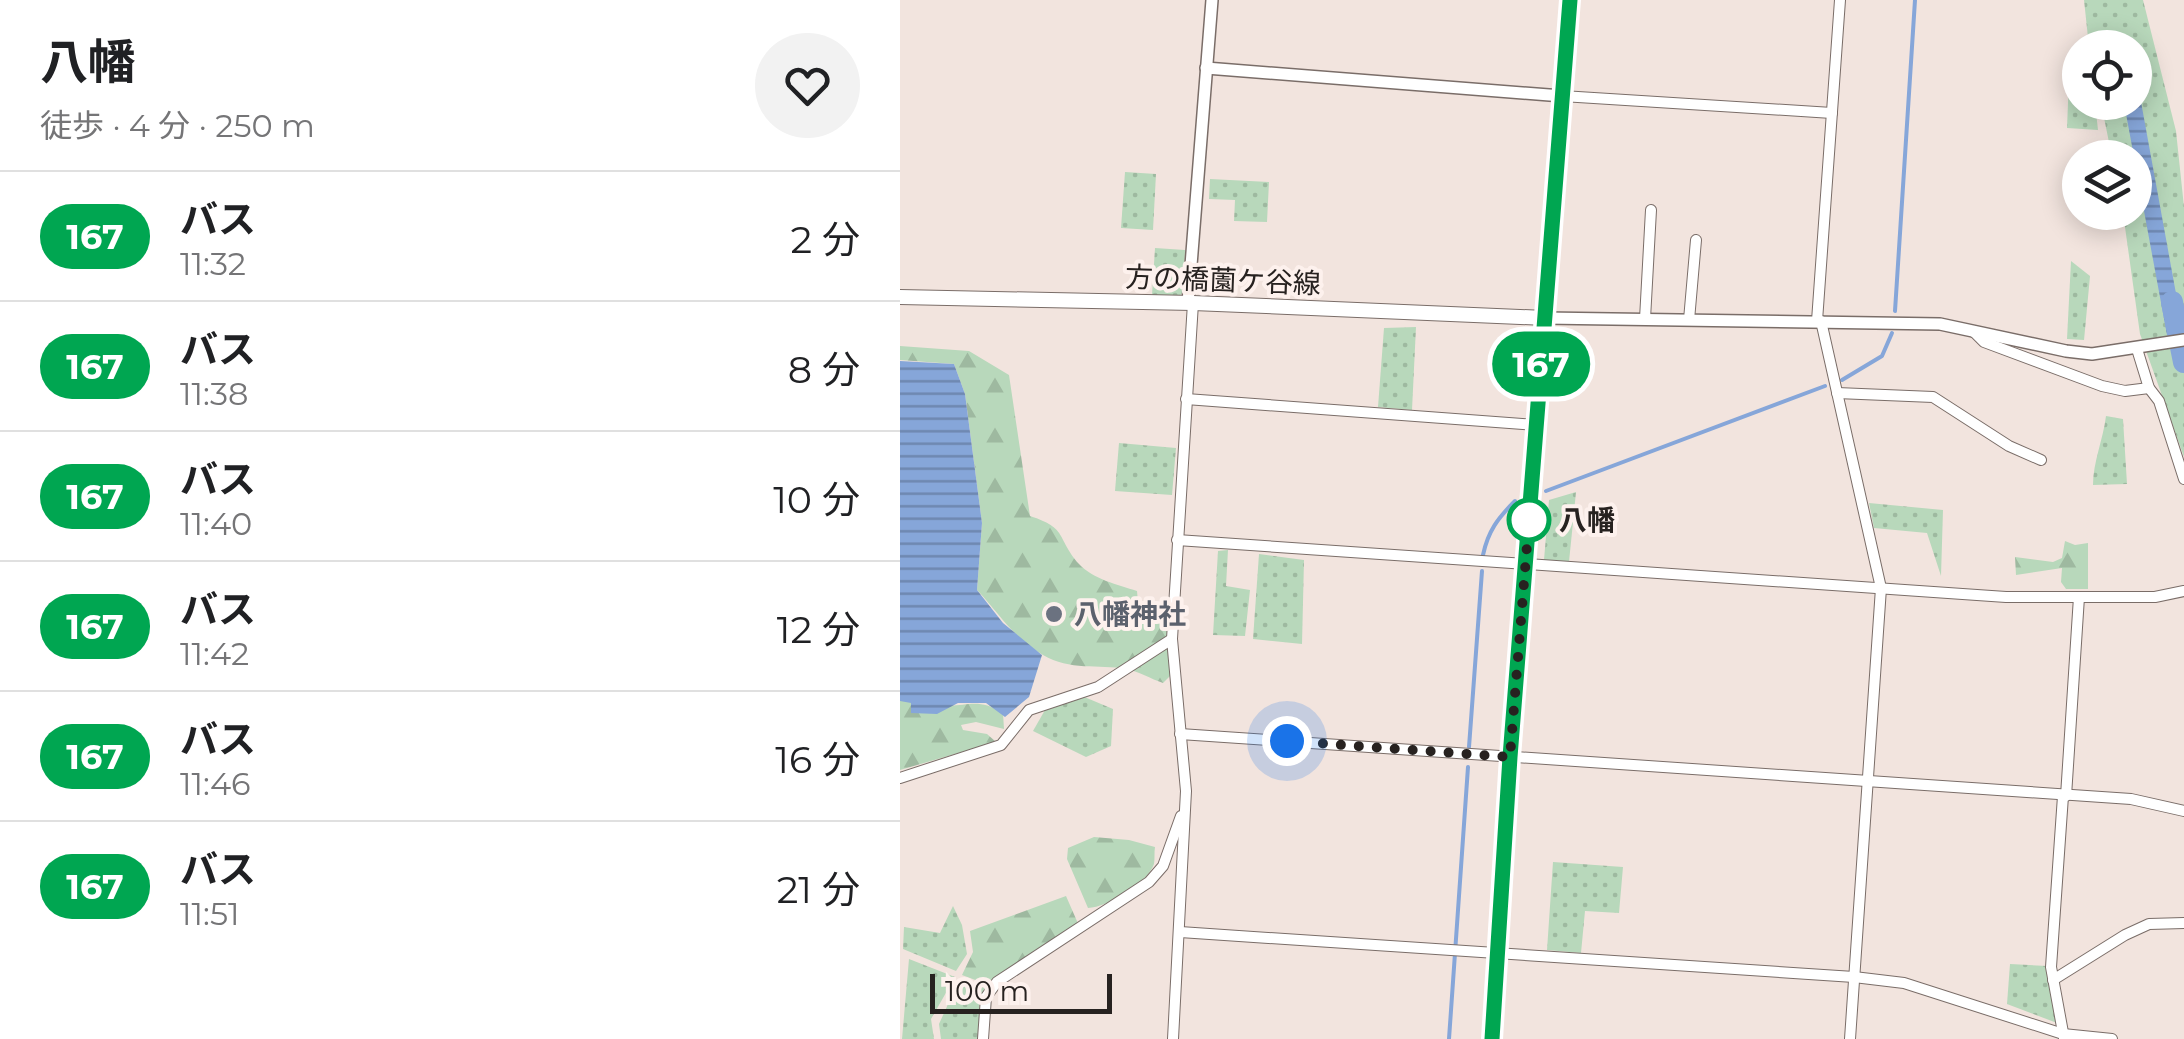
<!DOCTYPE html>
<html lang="ja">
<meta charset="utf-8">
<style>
body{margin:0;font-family:Montserrat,"Noto Sans JP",sans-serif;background:#f2f2f2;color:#202124;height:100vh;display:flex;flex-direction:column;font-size:38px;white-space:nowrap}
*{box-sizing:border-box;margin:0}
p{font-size:32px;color:#757577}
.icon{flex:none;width:55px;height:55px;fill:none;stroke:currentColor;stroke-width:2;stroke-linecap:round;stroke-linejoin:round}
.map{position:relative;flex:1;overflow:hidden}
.details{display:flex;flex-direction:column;background:#fff;width:900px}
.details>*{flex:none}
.badge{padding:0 20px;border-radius:32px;font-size:35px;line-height:65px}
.tools{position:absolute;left:1162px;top:30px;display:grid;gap:20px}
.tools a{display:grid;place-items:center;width:90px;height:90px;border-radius:50%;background:#fff;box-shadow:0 5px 25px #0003;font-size:50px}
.scale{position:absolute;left:30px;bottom:25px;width:182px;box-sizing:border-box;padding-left:10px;border:5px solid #272220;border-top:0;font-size:28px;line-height:35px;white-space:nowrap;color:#272220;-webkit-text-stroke:8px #fdf1ed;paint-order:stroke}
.you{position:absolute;width:50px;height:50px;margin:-25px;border:8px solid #fff;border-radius:50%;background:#1a73e8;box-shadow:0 0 0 15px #1a73e833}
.map>.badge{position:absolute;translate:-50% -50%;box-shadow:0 0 0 5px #fff}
.round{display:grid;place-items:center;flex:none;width:105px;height:105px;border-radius:52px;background:#f2f2f2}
.summary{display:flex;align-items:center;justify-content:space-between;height:170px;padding:0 40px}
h1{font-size:48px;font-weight:700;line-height:75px}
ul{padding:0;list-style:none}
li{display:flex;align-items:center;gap:30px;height:130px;padding:0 40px;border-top:2px solid #e0e0e0}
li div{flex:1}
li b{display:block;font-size:38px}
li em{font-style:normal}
li .badge{min-width:110px;font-weight:700;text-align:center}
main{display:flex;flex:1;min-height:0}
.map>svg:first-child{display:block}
</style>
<main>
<section class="details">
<div class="summary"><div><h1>八幡</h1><p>徒歩 · 4 分 · 250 m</p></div><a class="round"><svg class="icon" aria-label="heart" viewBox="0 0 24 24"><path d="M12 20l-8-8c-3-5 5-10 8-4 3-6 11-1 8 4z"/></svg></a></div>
<ul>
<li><span class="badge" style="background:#00a651;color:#fff">167</span><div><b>バス</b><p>11:32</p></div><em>2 分</em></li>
<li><span class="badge" style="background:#00a651;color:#fff">167</span><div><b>バス</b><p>11:38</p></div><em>8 分</em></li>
<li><span class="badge" style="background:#00a651;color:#fff">167</span><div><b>バス</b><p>11:40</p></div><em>10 分</em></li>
<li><span class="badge" style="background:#00a651;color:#fff">167</span><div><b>バス</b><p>11:42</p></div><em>12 分</em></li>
<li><span class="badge" style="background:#00a651;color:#fff">167</span><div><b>バス</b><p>11:46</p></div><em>16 分</em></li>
<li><span class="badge" style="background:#00a651;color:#fff">167</span><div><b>バス</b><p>11:51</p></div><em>21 分</em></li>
</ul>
</section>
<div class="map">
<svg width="1284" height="1039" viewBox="0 0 1284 1039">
<defs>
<pattern id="grass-dots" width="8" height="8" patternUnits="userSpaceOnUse" patternTransform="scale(2.5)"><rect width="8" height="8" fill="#b8d8bb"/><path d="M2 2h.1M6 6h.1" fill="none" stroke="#9eb9a0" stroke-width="1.8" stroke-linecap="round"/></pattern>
<pattern id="forest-firs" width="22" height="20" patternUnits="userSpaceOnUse" patternTransform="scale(2.5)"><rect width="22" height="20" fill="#b8d8bb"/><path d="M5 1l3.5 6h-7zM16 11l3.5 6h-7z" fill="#9eb9a0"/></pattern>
<pattern id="water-rules" width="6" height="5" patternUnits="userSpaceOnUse" patternTransform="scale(2.5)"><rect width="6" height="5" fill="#86a6d9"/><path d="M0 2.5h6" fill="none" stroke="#6e87b0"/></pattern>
</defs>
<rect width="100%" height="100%" fill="#f2e4de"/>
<g fill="url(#grass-dots)">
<polygon points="1184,0 1243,0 1276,131 1284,207 1284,457 1240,334 1223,213 1235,212 1235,158 1212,157 1201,103 1235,102 1235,48 1189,47"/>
<polygon points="1180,51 1180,102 1195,103 1198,130 1167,128 1170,53"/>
<polygon points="225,172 256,174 253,230 221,228"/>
<polygon points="310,179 369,182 367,222 334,221 335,200 309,199"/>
<polygon points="255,248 285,250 283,293 279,296 252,295"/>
<polygon points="1171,261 1190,276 1184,340 1167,339"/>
<polygon points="516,327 512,410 478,407 484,328"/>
<path d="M 1206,416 L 1223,419 L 1227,484 L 1193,485 C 1193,462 1203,440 1206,416 Z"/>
<polygon points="219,443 276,448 272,495 215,491"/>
<polygon points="676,492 669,562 644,560 649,500"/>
<polygon points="969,503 1043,510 1041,576 1027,533 974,528"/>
<polygon points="328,550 326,586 350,590 345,636 313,635 318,551"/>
<polygon points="359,554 404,560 402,644 353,639"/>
<polygon points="182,696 213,709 211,746 186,757 133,731 145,710"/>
<polygon points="653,862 723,867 719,913 685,911 681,953 647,950"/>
<polygon points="53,906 62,925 67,954 56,971 3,949 4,927 40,933"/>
<polygon points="9,959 55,977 31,1019 34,1039 2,1039"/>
<polygon points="1110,964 1147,966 1157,1023 1107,1004"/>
<polygon points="60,978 91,991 79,1001 83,1039 41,1039 39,1024"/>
</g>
<g fill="url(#forest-firs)">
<path d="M 0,346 L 69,351 L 109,375 L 130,516 C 169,529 155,536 179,564 C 193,579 218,585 237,591 L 239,613 L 256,614 L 273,626 L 272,674 L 263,683 C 251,679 238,671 226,669 C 198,664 170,671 143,655 C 114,639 99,613 77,590 L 82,523 L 65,394 L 54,364 L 0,360 Z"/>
<polygon points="1165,541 1175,545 1188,543 1188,589 1166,589 1161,582 1162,568 1116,575 1115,557 1153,562 1162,558"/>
<path d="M 0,696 C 13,699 27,704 40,705 C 67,708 76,696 103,713 L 104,729 L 76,722 L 61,725 L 63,730 L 87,734 L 96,742 L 0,770 Z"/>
<path d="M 194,837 L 229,840 L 255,847 C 254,853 255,858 254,864 C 247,884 208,907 188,908 L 167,859 L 168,848 Z"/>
<polygon points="166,896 180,928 94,987 62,975 73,952 70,931"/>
</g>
<g fill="url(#water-rules)">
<polygon points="1235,69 1283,332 1267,335 1224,103 1235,102"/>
<polygon points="0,361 54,364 65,394 82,523 77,590 103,623 142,655 129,697 105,717 86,703 58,703 37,714 11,713 11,703 0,701"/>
</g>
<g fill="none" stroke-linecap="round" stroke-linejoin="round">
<g stroke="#86a6d9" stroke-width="4">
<polyline points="995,311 1015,0"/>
<polyline points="942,380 982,356 992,333"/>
<polyline points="646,491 925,386"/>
<path d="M 583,555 C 588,531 598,518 615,501"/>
<polyline points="569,747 582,571"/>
<polyline points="549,1039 568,767"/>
</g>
<polyline stroke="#86a6d9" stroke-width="22" points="1272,302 1284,362"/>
<g stroke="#7a6d68" stroke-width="12">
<g id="minor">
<polyline points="662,96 932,113"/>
<polyline points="745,319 751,210"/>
<polyline points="789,320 796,240"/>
<polyline points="917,321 940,0"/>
<polyline points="921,321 981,588 950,1039"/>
<polyline points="1073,331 1084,342 1202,386 1225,391 1249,388"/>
<polyline points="1237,349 1249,388 1259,401 1284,479"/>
<polyline points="937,393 1033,397 1109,446 1141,460"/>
<polyline points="286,399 636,425"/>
<polyline points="277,540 1106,597 1255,597 1284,591"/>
<polyline points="280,734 1231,799 1284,811"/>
<polyline points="0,778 101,745 129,710 198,687 272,639"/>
<polyline points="1163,796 1151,967 1164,1038"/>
<polyline points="1166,796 1179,597"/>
<polyline points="280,932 954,977 1004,983 1163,1034 1212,1039"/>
<polyline points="1153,980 1225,935 1249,924 1284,923"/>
<polyline points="83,1039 86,997 97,982 249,882 263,866 281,816"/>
<polyline points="273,1039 286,791 272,639 293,303"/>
</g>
</g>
<g stroke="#7a6d68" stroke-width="14">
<g id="tertiary">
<polyline points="306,68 662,96"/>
<polyline points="288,303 312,0"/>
<polyline points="645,318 1040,324 1166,351 1192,354 1284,340"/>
</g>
</g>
<g stroke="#7a6d68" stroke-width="16">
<polyline id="secondary" points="0,297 293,303 645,318"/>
</g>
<g stroke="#7a6d68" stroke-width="18">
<polyline id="primary" points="592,1039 610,757 671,0"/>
</g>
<use href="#minor" stroke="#fff" stroke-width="10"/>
<use href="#tertiary" stroke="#fff" stroke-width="11"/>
<use href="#secondary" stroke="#fff" stroke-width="14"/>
<use href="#primary" stroke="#fff" stroke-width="15"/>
</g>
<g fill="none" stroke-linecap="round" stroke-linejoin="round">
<g stroke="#fff" stroke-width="22">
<polyline id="line" points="592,1039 610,757 670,0"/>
</g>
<use href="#line" stroke="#00a651" stroke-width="15"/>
<polyline stroke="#272220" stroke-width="10" stroke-dasharray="0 18" points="387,741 610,757 629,520"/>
</g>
<circle fill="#fff" stroke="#00a651" stroke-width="5" cx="629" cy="520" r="20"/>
<circle fill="#6b7280" stroke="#fdf1ed" stroke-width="4" cx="154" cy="614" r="10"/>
<g text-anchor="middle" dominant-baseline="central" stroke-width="8" stroke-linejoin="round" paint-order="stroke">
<g font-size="28" fill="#272220" stroke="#fdf1ed">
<text transform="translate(323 280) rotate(2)">方の橋薗ケ谷線</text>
</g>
<g font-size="28" font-weight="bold" fill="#272220" stroke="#fdf1ed" text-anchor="start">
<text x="659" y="520">八幡</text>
</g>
<g font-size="28" font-weight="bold" fill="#5b616d" stroke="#fdf1ed" text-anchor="start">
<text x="174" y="614">八幡神社</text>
</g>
</g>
</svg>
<div class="tools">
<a><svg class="icon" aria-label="locate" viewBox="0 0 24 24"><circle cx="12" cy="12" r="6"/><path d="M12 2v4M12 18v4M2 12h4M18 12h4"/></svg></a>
<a><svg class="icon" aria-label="layers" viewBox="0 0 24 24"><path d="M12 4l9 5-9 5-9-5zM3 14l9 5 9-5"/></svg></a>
</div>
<div class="scale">100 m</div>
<div class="you" style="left:387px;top:741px"></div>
<b class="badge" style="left:641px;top:364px;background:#00a651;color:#fff">167</b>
</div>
</main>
